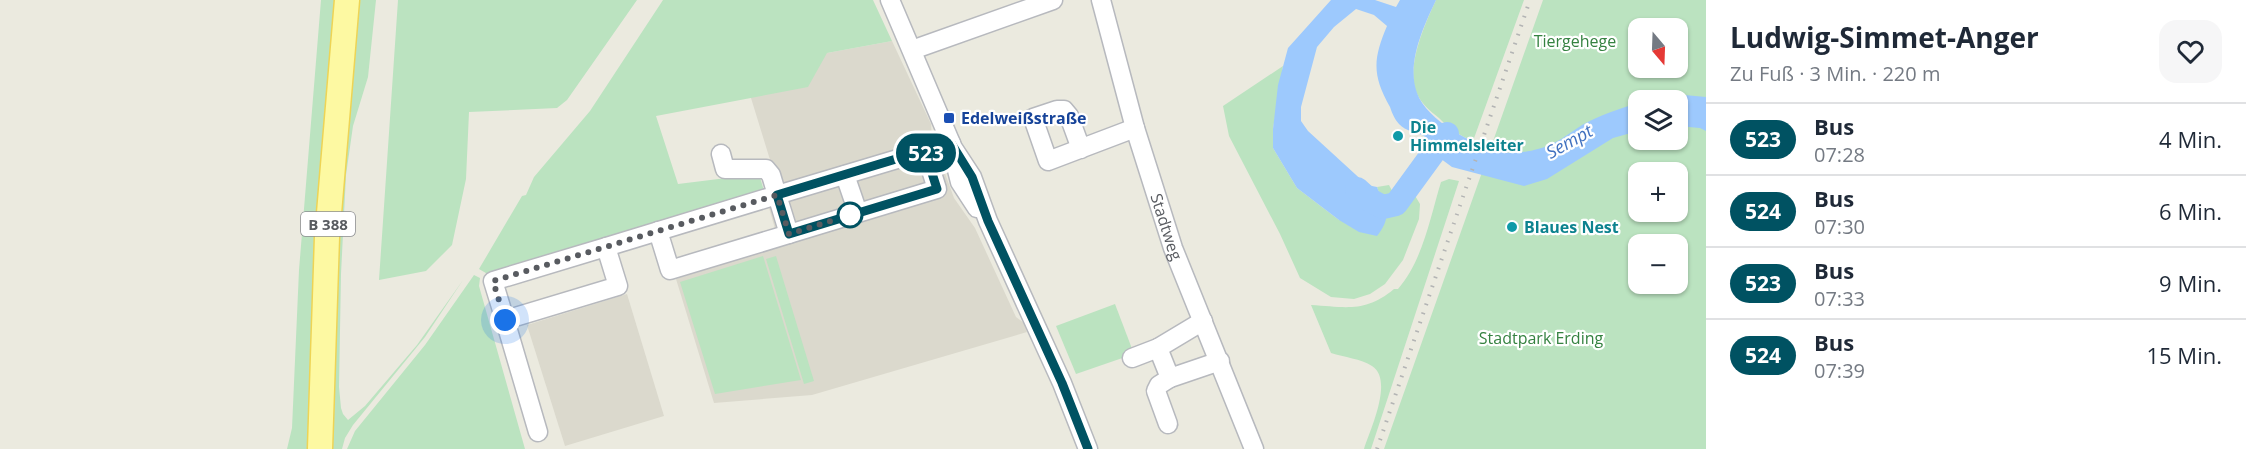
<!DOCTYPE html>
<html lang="de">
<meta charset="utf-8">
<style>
body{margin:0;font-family:"Open Sans",sans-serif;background:#f6f6f7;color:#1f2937;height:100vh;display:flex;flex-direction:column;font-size:22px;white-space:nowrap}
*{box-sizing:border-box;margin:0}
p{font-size:20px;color:#747a83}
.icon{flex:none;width:33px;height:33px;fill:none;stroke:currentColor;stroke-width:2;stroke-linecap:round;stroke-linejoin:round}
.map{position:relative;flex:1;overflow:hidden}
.details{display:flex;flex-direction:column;background:#fff;width:540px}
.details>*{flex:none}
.badge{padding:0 12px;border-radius:20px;font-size:21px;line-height:39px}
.needle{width:39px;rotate:161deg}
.tools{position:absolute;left:1628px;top:18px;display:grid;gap:12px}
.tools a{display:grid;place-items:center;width:60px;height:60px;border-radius:12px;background:#fff;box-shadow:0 2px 4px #0004;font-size:30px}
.you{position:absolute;width:30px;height:30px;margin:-15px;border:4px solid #fff;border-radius:50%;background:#1a73e8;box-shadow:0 0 0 9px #1a73e833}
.map>.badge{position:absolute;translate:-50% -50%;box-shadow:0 0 0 3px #fff}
.round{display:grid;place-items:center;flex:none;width:63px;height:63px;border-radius:18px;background:#f6f6f7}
.headline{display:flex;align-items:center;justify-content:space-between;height:102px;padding:0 24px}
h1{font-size:28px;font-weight:700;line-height:45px}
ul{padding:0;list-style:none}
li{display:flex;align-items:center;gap:18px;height:72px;padding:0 24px;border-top:2px solid #e0e1e3}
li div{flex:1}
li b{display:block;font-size:22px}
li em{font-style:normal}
li .badge{min-width:66px;font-weight:700;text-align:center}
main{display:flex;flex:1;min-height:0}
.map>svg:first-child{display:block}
</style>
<main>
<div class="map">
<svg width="1706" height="449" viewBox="0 0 1706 449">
<rect width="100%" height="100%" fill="#ebeadf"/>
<g fill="#dbd9cd">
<polygon points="892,41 931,124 932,138 954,198 975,228 1016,317 1024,323 1027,332 812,395 714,403 676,279 780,246 765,194 779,189 739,59 827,53"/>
<polygon points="627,294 664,416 565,446 527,325"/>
</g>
<g fill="#bbe3c0" fill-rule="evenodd">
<polygon points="321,0 339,0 312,449 287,449 292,428 299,270"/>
<polygon points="355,0 376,0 368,77 353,126 346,175 341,274 339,387 341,408 343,414 348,420 365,406 417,345 463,280 425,337 353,425 345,438 342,449 329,449 331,324"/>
<polygon points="398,0 637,0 567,100 557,108 469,112 466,179 452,245 426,271 379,280"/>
<polygon points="663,0 873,0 892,41 827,53 808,87 656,116 678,184 759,174 765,194 491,276 479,269 522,196 526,195 534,177 590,111"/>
<path d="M 1436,0 L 1524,0 L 1473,141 C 1460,136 1449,128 1439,118 C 1431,112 1421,103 1417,94 C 1405,67 1425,24 1436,0 Z"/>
<path d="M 1543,0 L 1706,0 L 1706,449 L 1384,449 ZM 1638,28 L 1677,28 L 1677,68 L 1638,68 ZM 1638,100 L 1677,100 L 1677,140 L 1638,140 ZM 1638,172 L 1677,172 L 1677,212 L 1638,212 ZM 1638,244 L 1677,244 L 1677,284 L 1638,284 Z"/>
<polygon points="1283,66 1273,129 1273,148 1297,188 1339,220 1387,215 1377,187 1389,185 1401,208 1408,193 1414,194 1420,204 1419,219 1403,260 1385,284 1370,294 1354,299 1331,297 1300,278 1280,234 1229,136 1223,106"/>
<path d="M 1449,179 L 1459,181 L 1371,449 L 1364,449 C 1370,430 1394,380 1372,366 C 1361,359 1344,357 1331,353 L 1311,305 C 1346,307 1365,313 1394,289 L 1398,289 C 1423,260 1430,218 1441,182 Z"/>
<polygon points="763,256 801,380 715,394 680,282"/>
<polygon points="776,256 814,381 804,384 766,259"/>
<polygon points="474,275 480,278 479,286 525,449 347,449 355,431 425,345"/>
<polygon points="1115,304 1134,354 1076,374 1056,326"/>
</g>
<g fill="#9dc9fd">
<path d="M 1331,0 L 1375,0 L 1396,7 L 1400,0 L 1436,0 C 1424,26 1406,63 1417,93 C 1427,121 1474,145 1502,152 C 1512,154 1528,152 1538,149 C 1555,145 1568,134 1582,125 C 1600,115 1619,109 1638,103 L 1638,131 L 1613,138 L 1547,179 L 1524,186 L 1452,167 L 1433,153 L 1424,136 C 1416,131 1406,132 1399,124 C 1395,120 1392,113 1390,107 C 1372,75 1373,59 1387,26 L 1374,15 L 1356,9 L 1334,27 L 1317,47 L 1301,107 L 1301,121 L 1308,131 L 1367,185 L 1377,187 C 1385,209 1393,216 1377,236 L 1359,232 L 1339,220 L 1297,188 L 1273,148 L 1273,129 L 1278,85 L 1288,48 Z"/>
<polygon points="1674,94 1706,97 1706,131 1700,128 1677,126 1677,100 1647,100"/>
</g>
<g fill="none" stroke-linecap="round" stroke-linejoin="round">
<polyline stroke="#9dc9fd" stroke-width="24" points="1357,189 1368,199 1383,207 1396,204 1447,134"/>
<g stroke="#b7b9be" stroke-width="21">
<g id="minor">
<polyline points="890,0 953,148 972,177 988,221 1062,383 1088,449"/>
<path id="s1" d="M 1101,0 L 1135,128 L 1173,248 L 1254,449"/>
<polyline points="912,50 1053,0"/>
<polyline points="1081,149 1069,116 1064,110 1057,110 1033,118 1048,161 1135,128"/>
<polyline points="925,151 937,189 789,234 777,195 951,143"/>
<polyline points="954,158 960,182 977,208"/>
<polyline points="845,175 858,213"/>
<polyline points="658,231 670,270 789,234"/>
<polygon points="606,247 618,286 505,320 493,281"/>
<polyline points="606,247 777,195 771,175 766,169 725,169 721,154"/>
<polyline points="505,320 538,432"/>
<polyline points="1203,321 1158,348 1170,378 1220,361"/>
<polyline points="1132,358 1158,348"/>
<polyline points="1168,424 1156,391 1159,385 1170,378"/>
</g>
</g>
<g stroke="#eed455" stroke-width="27">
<polyline id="major" points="320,449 327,237 347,0"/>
</g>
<use href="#minor" stroke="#fff" stroke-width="18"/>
<use href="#major" stroke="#fdf9a2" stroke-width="24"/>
<polyline stroke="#b3b4b4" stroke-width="4" stroke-dasharray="1.5 8" stroke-linecap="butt" points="1377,449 1530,0"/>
</g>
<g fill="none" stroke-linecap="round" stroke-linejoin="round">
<g stroke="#fff" stroke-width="14">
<polyline id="line" points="906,156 777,195 789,234 937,189 925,151 951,143 972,177 988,221 1062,383 1088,449"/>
</g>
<use href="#line" stroke="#005262" stroke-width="9"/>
<polyline stroke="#585b60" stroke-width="6" stroke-dasharray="0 10.8" points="505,320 493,281 777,195 789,234 850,215"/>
</g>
<rect fill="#1a4fb4" stroke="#fff" stroke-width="2" x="943" y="112" width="12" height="12" rx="3"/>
<g fill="#0f9aa8" stroke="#fff" stroke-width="2">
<circle cx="1398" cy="136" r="6"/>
<circle cx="1512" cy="227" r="6"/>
</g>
<circle fill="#fff" stroke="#005262" stroke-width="3" cx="850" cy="215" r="12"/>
<g text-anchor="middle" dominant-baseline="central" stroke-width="4.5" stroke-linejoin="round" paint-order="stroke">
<rect fill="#fff" stroke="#8a8c90" stroke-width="1.5" x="301" y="212" width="54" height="24" rx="4.5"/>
<g font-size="15" font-weight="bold" fill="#585b60">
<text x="328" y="224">B 388</text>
</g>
<g font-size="16" fill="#358241" stroke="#fff">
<text x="1575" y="41">Tiergehege</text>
<text x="1541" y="338">Stadtpark Erding</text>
</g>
<g font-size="16" font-weight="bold" fill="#164399" stroke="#fff" text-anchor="start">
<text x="961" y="118">Edelweißstraße</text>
</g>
<g font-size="16" font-weight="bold" fill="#0d838f" stroke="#fff" text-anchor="start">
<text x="1410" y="127">Die<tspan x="1410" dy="18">Himmelsleiter</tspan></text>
<text x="1524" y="227">Blaues Nest</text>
</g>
<g font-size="16" fill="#585b60" stroke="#fff">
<text stroke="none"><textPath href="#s1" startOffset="236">Stadtweg</textPath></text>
</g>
<g font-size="18" font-style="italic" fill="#4171bf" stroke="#fff">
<text transform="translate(1569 141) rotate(-29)">Sempt</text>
</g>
</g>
</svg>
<div class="tools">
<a><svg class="needle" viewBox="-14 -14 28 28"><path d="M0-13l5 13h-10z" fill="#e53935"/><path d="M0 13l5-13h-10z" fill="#747a83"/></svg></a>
<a><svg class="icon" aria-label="layers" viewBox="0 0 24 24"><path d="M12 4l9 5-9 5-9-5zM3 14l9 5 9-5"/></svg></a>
<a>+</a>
<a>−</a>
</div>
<div class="you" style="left:505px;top:320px"></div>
<b class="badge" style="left:926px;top:153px;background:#005262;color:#fff">523</b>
</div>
<section class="details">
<div class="headline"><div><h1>Ludwig-Simmet-Anger</h1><p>Zu Fuß · 3 Min. · 220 m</p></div><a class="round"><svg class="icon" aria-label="heart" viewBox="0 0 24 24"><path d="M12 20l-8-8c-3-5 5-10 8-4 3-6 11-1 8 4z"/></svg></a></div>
<ul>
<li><span class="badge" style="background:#005262;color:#fff">523</span><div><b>Bus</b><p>07:28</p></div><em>4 Min.</em></li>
<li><span class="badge" style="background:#005262;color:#fff">524</span><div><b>Bus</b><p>07:30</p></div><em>6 Min.</em></li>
<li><span class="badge" style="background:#005262;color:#fff">523</span><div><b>Bus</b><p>07:33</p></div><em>9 Min.</em></li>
<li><span class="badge" style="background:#005262;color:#fff">524</span><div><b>Bus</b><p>07:39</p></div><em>15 Min.</em></li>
</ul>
</section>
</main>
